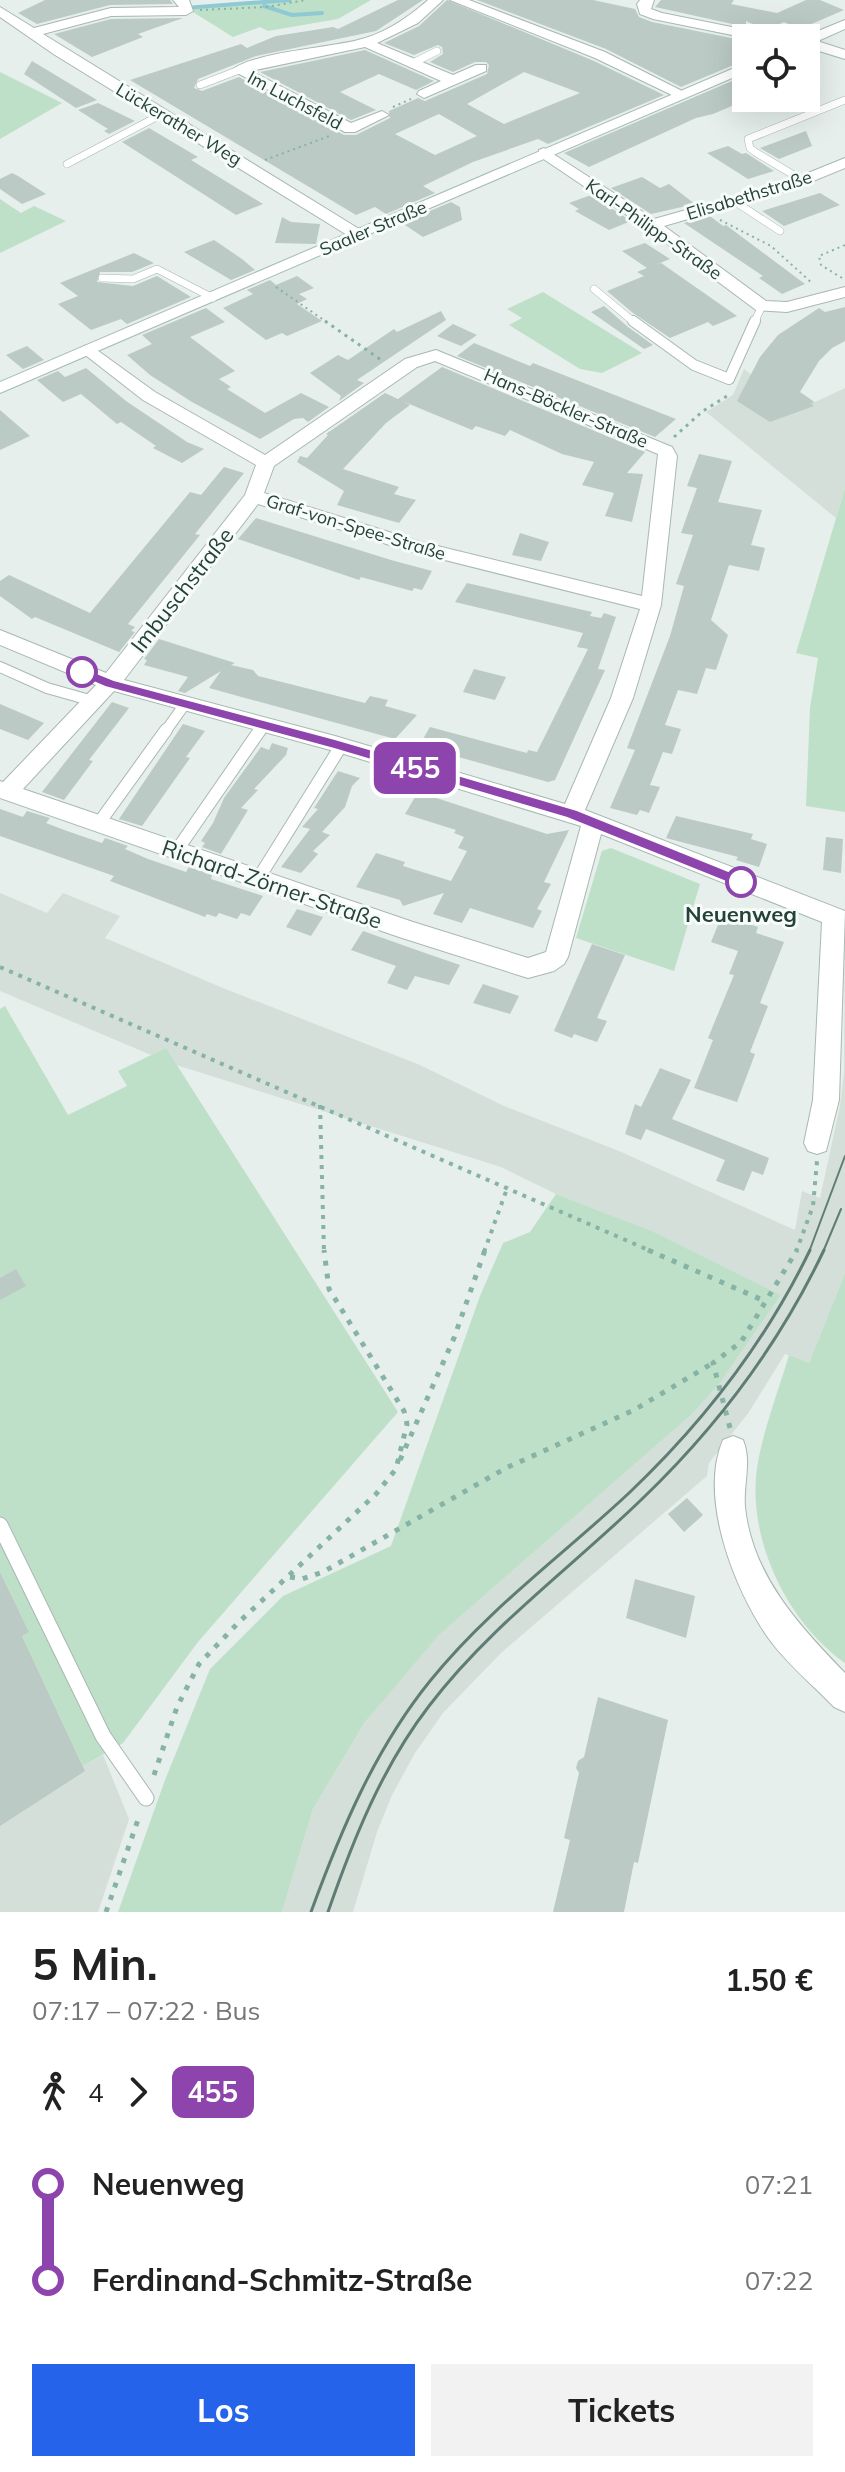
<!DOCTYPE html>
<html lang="de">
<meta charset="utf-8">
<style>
body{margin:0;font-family:Mulish,sans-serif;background:#f2f2f2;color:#222;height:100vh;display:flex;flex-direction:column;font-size:30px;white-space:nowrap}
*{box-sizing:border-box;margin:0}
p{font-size:26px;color:#767676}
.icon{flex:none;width:44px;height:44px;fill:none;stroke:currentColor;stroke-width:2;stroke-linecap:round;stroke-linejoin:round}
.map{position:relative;height:1912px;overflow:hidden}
.panel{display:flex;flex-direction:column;background:#fff;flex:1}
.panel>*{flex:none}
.badge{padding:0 16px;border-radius:12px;font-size:28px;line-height:52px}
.fabs{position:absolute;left:732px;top:24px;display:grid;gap:16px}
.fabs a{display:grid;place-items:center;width:88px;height:88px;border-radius:0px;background:#fff;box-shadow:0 8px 32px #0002;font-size:40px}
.map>.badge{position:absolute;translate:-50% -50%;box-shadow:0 0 0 4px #fff}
.legs{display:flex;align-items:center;gap:12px;height:88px;padding:0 32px;font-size:26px}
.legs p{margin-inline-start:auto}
.overview{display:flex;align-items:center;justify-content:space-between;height:136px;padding:0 32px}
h1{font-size:44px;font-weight:700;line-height:60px}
.action{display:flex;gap:16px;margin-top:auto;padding:16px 32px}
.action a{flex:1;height:92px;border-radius:0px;background:#2563eb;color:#fff;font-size:32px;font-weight:700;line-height:92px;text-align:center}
.action a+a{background:#f2f2f2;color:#222}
ul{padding:0 32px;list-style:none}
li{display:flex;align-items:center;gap:28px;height:96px;font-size:30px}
li i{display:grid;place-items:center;width:12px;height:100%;margin:0 10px;background:currentColor}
li i::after{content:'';width:20px;height:20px;margin:-10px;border:6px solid;border-radius:50%;background:#fff}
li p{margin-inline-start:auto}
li:first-child i{background:linear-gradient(#0000 50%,currentColor 0)}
li:last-child i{background:linear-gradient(currentColor 50%,#0000 0)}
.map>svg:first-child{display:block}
</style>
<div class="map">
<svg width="845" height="1912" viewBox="0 0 845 1912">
<rect width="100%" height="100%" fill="#e6efeb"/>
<g fill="#d4dfda">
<polygon points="744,369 776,393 797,398 803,394 815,402 845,388 845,488 836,518 706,412 733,395"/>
<polygon points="845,892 845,1273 809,1363 785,1354 749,1412 709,1463 707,1476 501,1653 443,1713 415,1753 392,1795 377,1832 353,1912 282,1912 313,1809 365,1722 403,1674 438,1636 691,1415 720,1383 781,1295 652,1231 556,1194 501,1167 176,1065 166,1049 151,1055 0,991 0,893 47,913 63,893 120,916 105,938 223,988 420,1065 504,1106 619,1151 795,1230 802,1191 820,1198 840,1106 844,1073"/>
<polygon points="0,1572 29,1632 22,1637 83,1766 103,1755 129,1819 98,1912 0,1912"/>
</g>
<g fill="#bfe0c8">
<polygon points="295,0 371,0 338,19 268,31 260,27 233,37 188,9"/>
<polygon points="0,72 62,103 0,139"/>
<polygon points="0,199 21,213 34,206 66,221 0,253"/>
<polygon points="543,292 642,353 602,373 580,369 509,325 522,318 507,309"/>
<polygon points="845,488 845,812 806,806 810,708 818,658 796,653"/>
<polygon points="611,848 700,884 674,971 576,938 602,851"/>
<polygon points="5,1006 68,1115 127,1086 118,1071 166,1048 398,1412 198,1642 123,1743 83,1766 22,1636 29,1632 0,1572 0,1009"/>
<polygon points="556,1194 652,1231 781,1295 720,1383 691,1415 438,1636 365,1722 313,1809 282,1912 118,1912 165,1780 210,1669 283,1596 391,1546 480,1296 503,1243 530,1232"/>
<path d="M 845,1273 L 845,1663 C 787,1622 747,1539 757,1468 C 763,1430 778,1392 789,1355 L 809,1363 Z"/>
</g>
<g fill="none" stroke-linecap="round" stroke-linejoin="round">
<g stroke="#8ec9d4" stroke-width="4">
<polyline points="264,6 292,15 322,13"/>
<polyline points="185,8 290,0"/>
</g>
</g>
<g fill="#bbcac4" fill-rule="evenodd">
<polygon points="45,0 170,0 173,4 110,5 37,24 18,13"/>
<path d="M 398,0 L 423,0 L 376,31 L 256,56 L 198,79 L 194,88 L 202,91 L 239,77 L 344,135 L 356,135 L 390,118 L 389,111 L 418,98 L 425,101 L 487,74 L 489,65 L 486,62 L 475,62 L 453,72 L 430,62 L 443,54 L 442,47 L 438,45 L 414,55 L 384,43 L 419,26 L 447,0 L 594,61 L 664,95 L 548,144 L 538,139 L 473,162 L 423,186 L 435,193 L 386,214 L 375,207 L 356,215 L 130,80 L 241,44 L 247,48 L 276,36 L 333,27 L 338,29 ZM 524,72 L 580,93 L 504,124 L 467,104 ZM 439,114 L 477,136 L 435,155 L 395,134 Z"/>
<polygon points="477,0 593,0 635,9 639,17 652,22 746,41 746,46 732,63 736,64 681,87 606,49"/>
<polygon points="661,0 734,0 731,4 777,13 806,0 820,0 844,10 800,29 784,22 766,30 746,21 746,27 655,7"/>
<polygon points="183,18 138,34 143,37 92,57 54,34 111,19"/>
<polygon points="365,50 434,81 416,90 379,74 340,92 376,110 351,120 260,72"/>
<polygon points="32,61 97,100 76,108 24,74"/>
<polygon points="746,75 746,100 713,114 696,118 589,167 564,153"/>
<polygon points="98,103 135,121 109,134 104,131 108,129 78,110"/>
<polygon points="149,128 198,157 191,160 263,204 236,215 122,142"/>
<polygon points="806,131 812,146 779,159 760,148"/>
<polygon points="728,146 742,154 746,153 774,171 748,179 707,153"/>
<polygon points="12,173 18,176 46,194 22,204 0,189 0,179"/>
<polygon points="642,177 660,188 669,184 695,204 651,214 611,188"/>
<polygon points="820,193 840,205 784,226 762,211"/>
<polygon points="591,195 631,221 609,230 575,211 579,209 569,203"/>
<polygon points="451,202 460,207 462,220 423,237 402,223"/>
<polygon points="710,216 723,226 726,225 805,284 782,294 759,278 763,276 684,223"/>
<polygon points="282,217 291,222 320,224 316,244 275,243"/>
<polygon points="214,240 242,259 255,270 231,280 184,252"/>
<polygon points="645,243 670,259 655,265 661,263 737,316 713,326 708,322 670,338 633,313 607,291 644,276 637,272 647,268 622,251"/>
<polygon points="134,253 154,263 132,272 100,272 97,282 133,286 157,276 191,297 127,324 121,319 91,330 58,304 78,296 60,283"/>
<polygon points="297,276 314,288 299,294 307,299 297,304 322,321 287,336 282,333 266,340 223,308 253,294 247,290 270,280 276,285"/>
<polygon points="604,306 628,327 653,345 644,349 591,312"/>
<polygon points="845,307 845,341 832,348 819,361 800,392 814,402 811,404 814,406 770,422 737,401 760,357 778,335 819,308 825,312"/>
<polygon points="206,308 225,322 190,337 235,371 219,379 231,387 227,389 265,413 301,393 329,407 308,422 303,418 294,419 260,439 192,402 150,375 127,355 152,344 142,335"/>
<polygon points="441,311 446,320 357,380 364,383 339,401 341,396 310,373 338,355 348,360 394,329 397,332"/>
<polygon points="453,324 477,335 461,346 437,336"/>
<polygon points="474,343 530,366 533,363 676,419 655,437 457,356"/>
<polygon points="27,346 44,360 23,369 6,355"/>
<polygon points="442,367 645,452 627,473 643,474 632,522 605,516 614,493 582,485 594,462 562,454 510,430 505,436 476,426 472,430 402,401 410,405 386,423 343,469 399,487 394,494 416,500 399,523 337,505 344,491 297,462 300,456 307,458 328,435 326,434 385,393 398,399"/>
<polygon points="86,368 126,401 187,442 204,449 182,463 153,448 156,446 121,422 117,424 81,394 63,402 37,380 58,371 65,377"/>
<polygon points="0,410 30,436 0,450"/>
<polygon points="699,454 732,461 718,502 762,510 751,545 765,548 759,571 729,565 711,620 728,635 716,670 706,668 697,694 678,690 665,725 681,729 672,754 663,752 650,785 660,787 649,813 640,810 637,815 610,808 635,750 627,748 670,636 684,586 676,584 693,535 681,533 697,488 687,486"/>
<polygon points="224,467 244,473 195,534 200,535 128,624 135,627 131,631 135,632 119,652 35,617 32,619 0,596 0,581 9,575 90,613 190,492 201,495"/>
<polygon points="256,518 391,560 432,571 422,590 414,588 412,591 361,577 359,580 238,539"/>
<polygon points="520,533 549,542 541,561 512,555"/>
<polygon points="467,583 592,612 590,616 601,618 604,613 616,617 598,669 605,670 555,780 548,782 419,746 430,727 527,753 528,750 537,752 588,649 577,647 583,633 455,602"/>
<polygon points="159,639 235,663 231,665 253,670 258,676 365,703 370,696 388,700 385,706 417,715 395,739 209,688 221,671 185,693 178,691 188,677 144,665 147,660 144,659"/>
<polygon points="474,669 506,677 495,700 463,692"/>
<polygon points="112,702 129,708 89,760 93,761 64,800 42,792"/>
<polygon points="0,704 21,713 44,723 28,740 0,729"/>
<polygon points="183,724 205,731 186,757 190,758 142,826 119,819"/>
<polygon points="272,743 288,748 286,755 254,789 258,790 241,808 248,810 221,854 202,847 205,843 201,841 213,823 224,798 261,747 269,750"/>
<polygon points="338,771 360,778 352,786 345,807 322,832 330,835 313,851 318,854 301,873 281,867 310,829 302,827 318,809 314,808"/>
<polygon points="418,792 547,834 569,830 544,882 551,884 537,909 542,911 533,928 470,908 462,923 433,914 444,893 403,906 400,900 356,887 376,853 405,862 403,866 451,881 467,851 458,848 464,837 454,833 456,830 405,814"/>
<polygon points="0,809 23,817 27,811 50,818 46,823 67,831 102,843 105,838 128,846 125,849 148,859 186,872 189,867 212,875 211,879 263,896 250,916 241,913 237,919 219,913 216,917 207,914 205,917 110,881 114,876 0,836"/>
<polygon points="676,816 753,834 751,839 767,844 759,867 736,860 738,857 666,838"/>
<polygon points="826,837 843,839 841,873 823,870"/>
<polygon points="297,909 323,917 311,936 286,927"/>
<polygon points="722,915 758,927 756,933 784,942 760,1003 768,1006 750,1052 755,1054 737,1102 694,1088 713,1040 708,1038 734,975 729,974 738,951 711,942"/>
<polygon points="363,931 428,954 460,965 449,985 415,976 407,990 387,983 396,966 351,950"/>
<polygon points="592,944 625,955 597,1018 607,1021 597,1042 574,1034 572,1038 554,1031"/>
<polygon points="483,984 519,996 510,1014 473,1003"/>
<polygon points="660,1068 691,1080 672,1119 769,1158 763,1175 752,1171 744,1191 716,1181 725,1160 646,1129 641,1140 625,1134 635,1104 641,1107"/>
<polygon points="16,1269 26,1286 0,1300 0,1278"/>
<polygon points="687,1498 703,1515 684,1532 668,1514"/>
<polygon points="0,1572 29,1632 22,1636 85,1771 0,1826"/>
<polygon points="635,1579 695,1596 686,1638 626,1618"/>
<polygon points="598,1697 668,1720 638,1863 634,1862 624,1912 553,1912 570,1840 564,1838 579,1773 576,1768 578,1761 584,1757"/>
</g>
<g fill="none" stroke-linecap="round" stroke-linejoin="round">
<g stroke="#a8b8b2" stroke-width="8">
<g id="lane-far3">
<polyline points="413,63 437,51"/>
<polyline points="200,85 239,70"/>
<polyline points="67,164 162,114"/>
<polyline points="802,180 755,152 750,148 748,139 845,100"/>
<polyline points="734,201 780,231"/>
<polyline points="102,278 133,279 157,269 213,298"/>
<polyline points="594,289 635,323"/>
<polyline points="754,323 762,306"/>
</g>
</g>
<g stroke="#a8b8b2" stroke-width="12">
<g id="lane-far2">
<polyline points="633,321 694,365 729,379 755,321"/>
<polyline points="0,667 47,688 93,701"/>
<polyline points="165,732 185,704"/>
<polyline points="259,732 264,725"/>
</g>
</g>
<g stroke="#a8b8b2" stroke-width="14">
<g id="lane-far1">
<polyline points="99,823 166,730"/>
<polyline points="177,850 260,730"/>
<polyline points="258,879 341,746"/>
</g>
</g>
<g stroke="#a8b8b2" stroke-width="17">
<polyline id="lane" points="0,1525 103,1736 146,1798"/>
</g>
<g stroke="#a8b8b2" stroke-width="2">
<g id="street">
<polygon points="173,0 189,0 193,11 186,15 111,16 43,34 364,232 364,238 352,238 55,55 0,17 0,7 34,28 111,8 179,7"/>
<path d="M 428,0 L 443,0 L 418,23 L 377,43 L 453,75 L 476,65 L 486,65 L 486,71 L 424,98 L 417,94 L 419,91 L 441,81 L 365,47 L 251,71 L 351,123 L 382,111 L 389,115 L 355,132 L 345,132 L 232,70 C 254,52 328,48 358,40 C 384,34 409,17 428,0 Z"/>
<polygon points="450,0 469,0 605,52 688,94 681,98 676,97 595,58"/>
<polygon points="640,0 654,0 651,9 662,13 767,34 774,38 747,38 653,19 640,14 637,4"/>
<polygon points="805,38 806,38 811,39 845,50 845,59 806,47"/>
<polygon points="544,148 654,219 786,182 845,158 845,168 796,188 664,226 766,301 787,302 845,287 845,297 787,312 756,310 646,228 539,156 539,150"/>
<path d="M 90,345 L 155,392 L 265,455 L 405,359 L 436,350 L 672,447 L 677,456 L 661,605 L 633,698 L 585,810 L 845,911 L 839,1100 L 826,1151 L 817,1154 L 808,1151 L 804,1143 L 813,1100 L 822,922 L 601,834 L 568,957 L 564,964 L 554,971 L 528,978 L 399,937 L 0,798 L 0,781 L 3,782 L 96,685 L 0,645 L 0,630 L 106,673 L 245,495 L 256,465 L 143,400 L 84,354 L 81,350 L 84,346 ZM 435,361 L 658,454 L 642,596 L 421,542 L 264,493 L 274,466 L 417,367 ZM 258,504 L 409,551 L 640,609 L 611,698 L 565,804 L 335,736 L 124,680 ZM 114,691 L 334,751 L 581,826 L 546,952 L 528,958 L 413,922 L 23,789 Z"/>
<path d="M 733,1436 L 743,1440 C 752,1461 743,1485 745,1507 C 752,1576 800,1626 845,1673 L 845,1712 L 834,1707 C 813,1685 787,1664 769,1639 C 735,1591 698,1498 723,1440 Z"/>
</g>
</g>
<g stroke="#a4bbb3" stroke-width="2">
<g id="secondary">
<polygon points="845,20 845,29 811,44 806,45 806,38 801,38"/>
<polygon points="746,63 746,72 0,393 0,382"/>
</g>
</g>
<g stroke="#86b3a5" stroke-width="2" stroke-dasharray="2 4" stroke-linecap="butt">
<polyline points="200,10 267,7 305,0"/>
<polyline points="393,107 411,99"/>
<polyline points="265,160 332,135"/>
<polyline points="720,220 771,246 813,284"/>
<polyline points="842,278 821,265 819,256 845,245"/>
<polyline points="276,287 328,323"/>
</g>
<g stroke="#86b3a5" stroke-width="3" stroke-dasharray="3 5" stroke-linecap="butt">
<polyline points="325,321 384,362"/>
<polyline points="674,437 703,411 727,396"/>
</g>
<g stroke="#86b3a5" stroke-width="4" stroke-dasharray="4 6" stroke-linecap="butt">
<polyline points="0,967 653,1252"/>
<polyline points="320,1105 324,1252"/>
<polyline points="484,1252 508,1186"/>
<polyline points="796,1252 813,1206 817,1161"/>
</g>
<g stroke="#86b3a5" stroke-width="5" stroke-dasharray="5 8" stroke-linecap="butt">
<polyline points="648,1250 767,1302"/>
<polyline points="730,1428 713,1363 741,1342 797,1250"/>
<polyline points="400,1460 454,1338 485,1250"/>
<polyline points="290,1577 302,1579 323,1572 506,1468 634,1410 713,1363"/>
<polyline points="154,1775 177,1707 199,1664 238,1623 376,1494 396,1469 407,1424 404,1411 329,1289 324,1250"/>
<polyline points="106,1912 140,1814"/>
</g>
<use href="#lane-far3" stroke="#fff" stroke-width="7"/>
<use href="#lane-far2" stroke="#fff" stroke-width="10"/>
<use href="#lane-far1" stroke="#fff" stroke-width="12"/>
<use href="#lane" stroke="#fff" stroke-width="15"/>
<use href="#street" fill="#fff" fill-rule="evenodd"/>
<use href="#secondary" fill="#fff" fill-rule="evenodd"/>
<g stroke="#5f7d75" stroke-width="2">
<polyline points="809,1252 845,1156"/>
<polyline points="823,1252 841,1209"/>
</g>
<g stroke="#5f7d75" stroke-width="3">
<path d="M 311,1912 C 341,1830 375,1749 430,1681 C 488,1609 563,1555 629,1493 C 704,1422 765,1343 810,1250"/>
<path d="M 328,1912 C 353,1840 382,1767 429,1706 C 490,1626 571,1568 642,1499 C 718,1426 779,1345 824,1250"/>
</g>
</g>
<polygon fill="#8e44ad" stroke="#fff" stroke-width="2" points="82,667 114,680 335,739 577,810 746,878 749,882 746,886 736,886 567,818 334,749 105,687 77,675 75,672"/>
<g fill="#fff" stroke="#8e44ad" stroke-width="4">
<circle cx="82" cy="672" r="14"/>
<circle cx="741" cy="882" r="14"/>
</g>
<g text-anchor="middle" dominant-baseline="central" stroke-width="6" stroke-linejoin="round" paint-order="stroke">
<g font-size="18" fill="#24423a" stroke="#f7fbf9">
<text transform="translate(295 100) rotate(28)">Im Luchsfeld</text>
<text transform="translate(179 124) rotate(31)">Lückerather Weg</text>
<text transform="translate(749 195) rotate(-17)">Elisabethstraße</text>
<text transform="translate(373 228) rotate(-23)">Saaler Straße</text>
<text transform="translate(654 229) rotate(35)">Karl-Philipp-Straße</text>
<text transform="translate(566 408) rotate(23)">Hans-Böckler-Straße</text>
<text transform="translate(356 527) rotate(17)">Graf-von-Spee-Straße</text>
</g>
<g font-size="22" fill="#24423a" stroke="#f7fbf9">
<text transform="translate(182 590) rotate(-52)">Imbuschstraße</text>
<text transform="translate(272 884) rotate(19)">Richard-Zörner-Straße</text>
</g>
<g font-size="22" font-weight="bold" fill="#24423a" stroke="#f7fbf9">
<text x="741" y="914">Neuenweg</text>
</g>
</g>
</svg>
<div class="fabs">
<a><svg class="icon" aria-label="locate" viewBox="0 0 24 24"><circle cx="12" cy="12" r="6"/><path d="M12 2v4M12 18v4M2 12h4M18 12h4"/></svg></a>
</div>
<b class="badge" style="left:415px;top:768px;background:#8e44ad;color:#fff">455</b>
</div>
<section class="panel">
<div class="overview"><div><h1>5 Min.</h1><p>07:17 – 07:22 · Bus</p></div><b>1.50 €</b></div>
<div class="legs"><svg class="icon" aria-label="walk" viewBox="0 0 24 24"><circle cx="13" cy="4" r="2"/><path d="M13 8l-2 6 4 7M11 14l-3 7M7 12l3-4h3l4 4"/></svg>4<svg class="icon" aria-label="forward" viewBox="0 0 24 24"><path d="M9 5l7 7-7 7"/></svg><b class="badge" style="background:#8e44ad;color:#fff">455</b></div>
<ul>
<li><i style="color:#8e44ad"></i><b>Neuenweg</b><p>07:21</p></li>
<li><i style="color:#8e44ad"></i><b>Ferdinand-Schmitz-Straße</b><p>07:22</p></li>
</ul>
<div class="action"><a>Los</a><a>Tickets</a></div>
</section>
